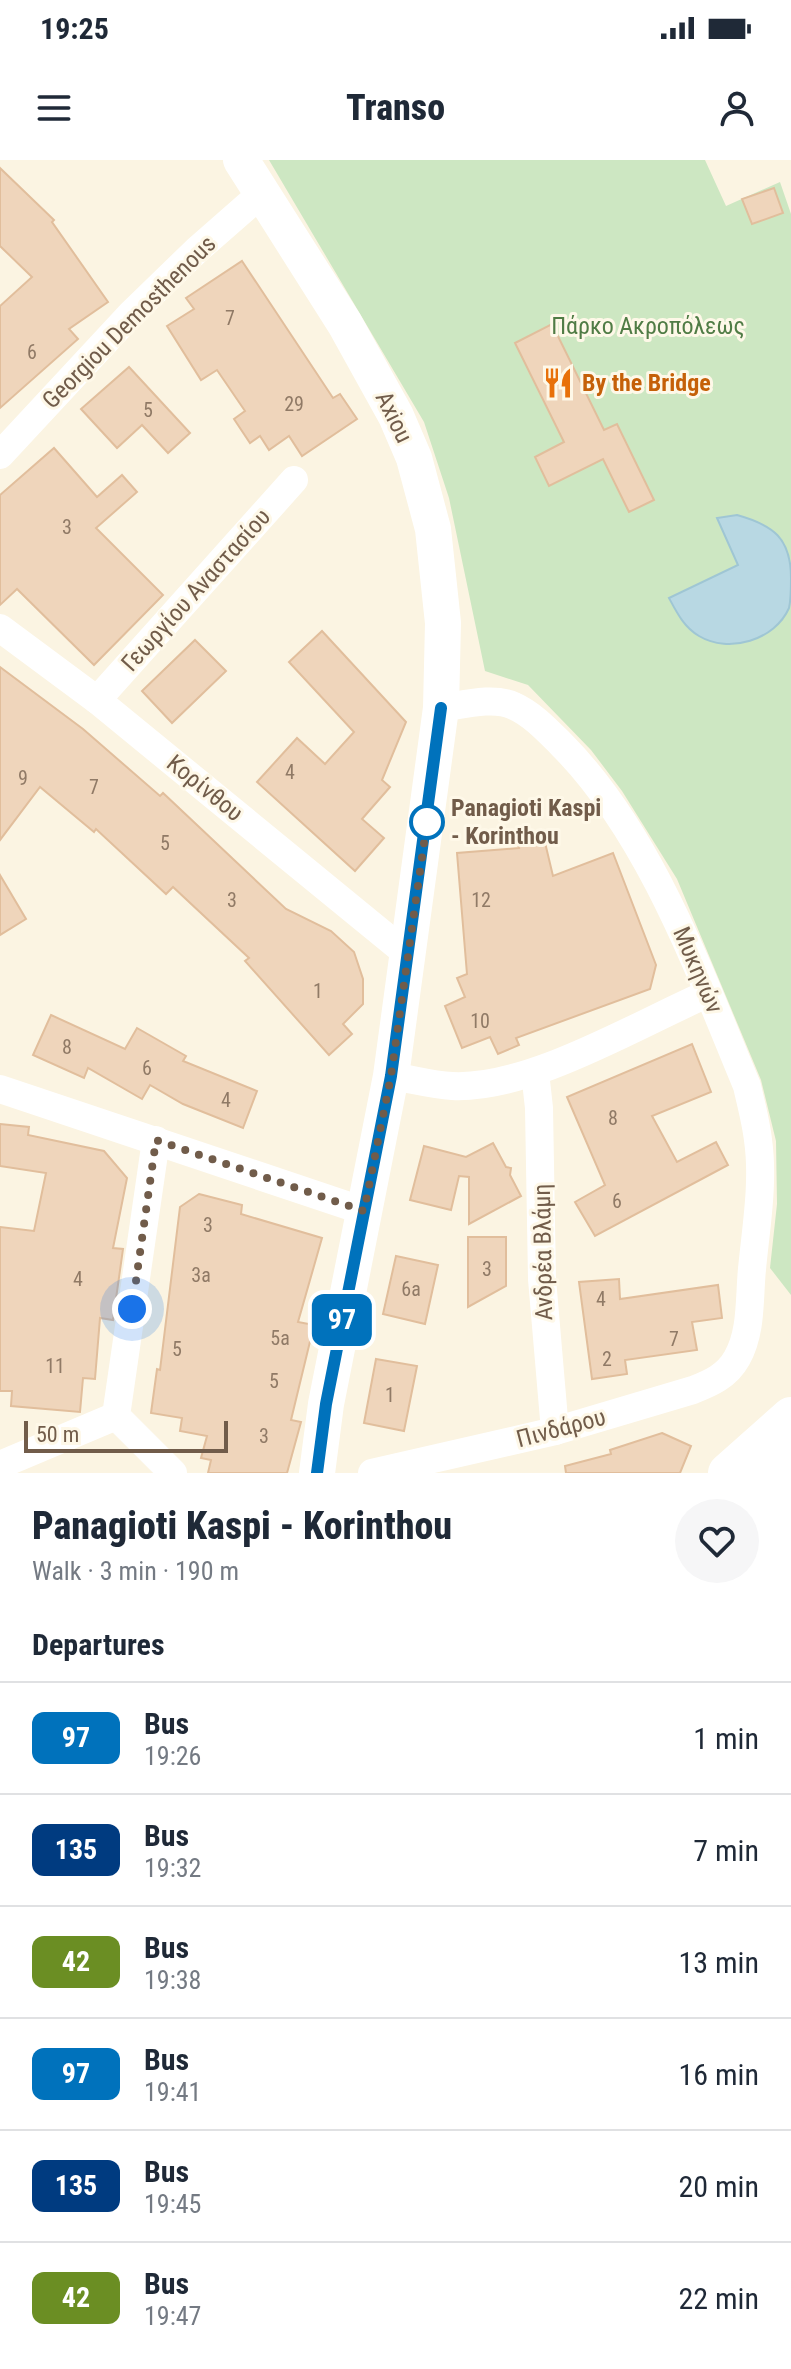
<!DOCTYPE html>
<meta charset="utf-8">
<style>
body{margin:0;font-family:"Roboto Condensed",sans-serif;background:#f6f6f7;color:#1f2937;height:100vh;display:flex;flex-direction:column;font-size:30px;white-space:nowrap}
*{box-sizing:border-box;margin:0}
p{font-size:26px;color:#747a83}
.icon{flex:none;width:44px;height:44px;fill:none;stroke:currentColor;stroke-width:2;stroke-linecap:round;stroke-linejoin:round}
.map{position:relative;height:1313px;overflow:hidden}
.drawer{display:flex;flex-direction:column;background:#fff;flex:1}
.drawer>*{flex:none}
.badge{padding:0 16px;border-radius:12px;font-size:28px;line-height:52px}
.scale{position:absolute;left:24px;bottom:20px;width:204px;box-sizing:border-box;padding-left:8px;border:4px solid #715c4a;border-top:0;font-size:22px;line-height:28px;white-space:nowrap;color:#715c4a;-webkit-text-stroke:6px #fef8e8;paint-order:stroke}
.you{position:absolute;width:40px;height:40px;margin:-20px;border:6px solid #fff;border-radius:50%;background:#1a73e8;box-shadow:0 0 0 12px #1a73e833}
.map>.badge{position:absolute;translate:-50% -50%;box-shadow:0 0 0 4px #fff}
h2{padding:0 32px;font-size:30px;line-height:72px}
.round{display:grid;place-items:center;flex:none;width:84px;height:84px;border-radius:42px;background:#f6f6f7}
.headline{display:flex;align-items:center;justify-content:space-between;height:136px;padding:0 32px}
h1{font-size:38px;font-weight:800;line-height:60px}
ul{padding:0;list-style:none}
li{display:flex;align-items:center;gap:24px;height:112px;padding:0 32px;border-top:2px solid #e0e1e3}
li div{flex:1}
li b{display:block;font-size:30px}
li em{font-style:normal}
li .badge{min-width:88px;font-weight:700;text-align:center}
.status{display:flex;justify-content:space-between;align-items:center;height:56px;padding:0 40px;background:#fff;direction:ltr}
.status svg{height:22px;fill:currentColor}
header{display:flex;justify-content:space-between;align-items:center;height:104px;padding:0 32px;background:#fff;font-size:36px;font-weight:800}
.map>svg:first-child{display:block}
</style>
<div class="status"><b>19:25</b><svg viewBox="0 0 49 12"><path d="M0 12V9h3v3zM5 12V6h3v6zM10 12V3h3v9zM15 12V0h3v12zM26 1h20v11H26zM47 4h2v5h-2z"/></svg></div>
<header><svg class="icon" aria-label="menu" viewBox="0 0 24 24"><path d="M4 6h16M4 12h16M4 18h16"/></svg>Transo<svg class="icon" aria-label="person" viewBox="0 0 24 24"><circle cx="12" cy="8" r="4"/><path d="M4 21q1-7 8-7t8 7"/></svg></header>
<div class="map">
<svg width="791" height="1313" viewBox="0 0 791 1313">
<rect width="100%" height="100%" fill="#fbf4e2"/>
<polygon fill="#cde7c2" points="269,0 705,0 726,46 780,22 791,54 791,1135 770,1108 777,1044 776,981 761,920 677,719 622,631 591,590 528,525 485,511 449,338 424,262"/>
<path fill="#b8d8e3" stroke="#9fc6d4" stroke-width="2" d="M 737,355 C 773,365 791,378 791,418 C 791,427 791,439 789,448 C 775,480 729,494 699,476 C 684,467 677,453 669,438 L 738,405 L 717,358 Z"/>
<g fill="#efd5bb" stroke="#e1be9c" stroke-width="2">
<polygon points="0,8 54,60 52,62 108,142 69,169 78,179 0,248 0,146 32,117 0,86"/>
<polygon points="774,28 783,53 752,64 742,39"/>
<polygon points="242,101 333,238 340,234 357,259 302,296 289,276 269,290 260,276 250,283 234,259 245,251 217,210 201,220 167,166 194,149 186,138"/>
<polygon points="552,164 604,270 617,264 654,340 629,352 603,299 549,326 535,297 564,282 515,183"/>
<polygon points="129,207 190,273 168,293 142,265 117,288 81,249"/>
<polygon points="54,288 97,337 122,315 137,332 96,368 163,435 94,505 17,429 0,445 0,335"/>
<polygon points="322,471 406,562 382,620 390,627 362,659 384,678 355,711 257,622 297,578 325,604 354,572 289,502"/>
<polygon points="195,480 226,511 172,563 142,531"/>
<polygon points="0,507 83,569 160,636 163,633 286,749 331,771 354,792 363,819 363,844 343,864 352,874 329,895 245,801 249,798 173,727 166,734 96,669 94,672 40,627 0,680"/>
<polygon points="542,670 553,716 613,693 656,805 650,829 516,878 519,885 498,894 490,877 462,888 445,846 465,837 457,818 467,814 457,693 519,688 516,677"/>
<polygon points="0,715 26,759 0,775"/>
<polygon points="51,855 125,889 137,868 186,896 183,901 257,931 243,968 183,944 150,925 142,939 88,908 84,918 33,895"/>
<polygon points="692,884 711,932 652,956 677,1002 716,982 728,1005 595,1076 575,1042 605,1025 567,937"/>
<polygon points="0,964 29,967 28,975 104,991 127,1018 113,1088 123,1089 113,1160 100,1158 95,1219 83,1218 80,1252 11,1246 12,1231 0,1231 0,1067 34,1071 46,1013 0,1006"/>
<polygon points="493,983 506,1007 511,1008 510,1015 521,1036 469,1064 469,1017 459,1016 451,1050 410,1040 424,986 466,997"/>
<polygon points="199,1034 242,1045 241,1054 322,1078 298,1162 314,1165 291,1260 301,1262 287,1313 208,1313 211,1300 201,1298 207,1276 180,1271 182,1258 151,1253 157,1209 160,1210 180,1047"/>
<polygon points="468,1077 506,1077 506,1126 468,1147"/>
<polygon points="396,1096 438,1105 425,1164 383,1154"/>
<polygon points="619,1119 620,1139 718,1125 722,1158 692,1162 697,1190 625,1200 627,1214 592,1219 579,1122"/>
<polygon points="376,1199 417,1206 404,1271 364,1263"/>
<polygon points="662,1273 691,1286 680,1313 566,1313 565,1306 611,1294 610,1290"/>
</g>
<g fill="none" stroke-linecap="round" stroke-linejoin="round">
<g stroke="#fff" stroke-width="28">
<polyline points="0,295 131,154 197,90 262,33"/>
<polyline points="0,468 97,540 406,793"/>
<polyline points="97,540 294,320"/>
<polyline points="535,912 539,948 542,1119 555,1271"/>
<path d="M 391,916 C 411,919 432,925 452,926 C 529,930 636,865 707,834"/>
<polyline points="0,929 364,1051"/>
<polyline points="116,1256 156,980"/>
<polyline points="116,1256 173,1313"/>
<polyline points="0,1305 116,1256"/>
<path d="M 372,1313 L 555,1271 L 693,1230 C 711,1223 727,1216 737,1198 C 752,1171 749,1139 752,1109 C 756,1067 764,1022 758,980 C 756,962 751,944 747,926 C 699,811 650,673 561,584 C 547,570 532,554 514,546 C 494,536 462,545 441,548"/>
</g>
<polyline stroke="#fff" stroke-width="36" points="241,0 345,164 396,256 414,298 433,369 443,463 441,548 391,916 326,1244 317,1313"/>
<g stroke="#fff" stroke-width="40">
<polyline points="728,1313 791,1257"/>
<polyline points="774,1313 791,1300"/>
</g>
</g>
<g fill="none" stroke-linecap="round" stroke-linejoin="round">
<g stroke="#fff" stroke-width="18">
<polyline id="line" points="317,1313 326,1244 391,916 441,548"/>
</g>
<use href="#line" stroke="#0072bc" stroke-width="12"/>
<polyline stroke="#715c4a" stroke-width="8" stroke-dasharray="0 14.4" points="132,1149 156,980 364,1051 391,916 427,662"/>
</g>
<defs>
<g id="restaurant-bare" transform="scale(2.4)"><path d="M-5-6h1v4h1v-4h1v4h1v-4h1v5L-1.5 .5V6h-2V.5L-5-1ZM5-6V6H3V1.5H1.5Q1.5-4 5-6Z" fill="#e8710a" stroke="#fef8e8" stroke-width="2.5" paint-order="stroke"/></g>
</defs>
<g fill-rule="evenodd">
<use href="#restaurant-bare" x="558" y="223"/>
</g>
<circle fill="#fff" stroke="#0072bc" stroke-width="4" cx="427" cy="662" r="16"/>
<g text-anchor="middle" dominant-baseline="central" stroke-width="6" stroke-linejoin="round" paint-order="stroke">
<g font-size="20" fill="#907a66">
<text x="230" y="158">7</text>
<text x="32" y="192">6</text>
<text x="294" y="244">29</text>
<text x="148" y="250">5</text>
<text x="67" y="367">3</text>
<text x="290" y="612">4</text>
<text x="23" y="618">9</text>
<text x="94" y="627">7</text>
<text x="165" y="683">5</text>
<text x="232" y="740">3</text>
<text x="481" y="740">12</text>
<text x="318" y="831">1</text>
<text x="480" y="861">10</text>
<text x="67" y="887">8</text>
<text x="147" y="908">6</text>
<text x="226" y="940">4</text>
<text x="613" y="958">8</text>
<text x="617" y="1041">6</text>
<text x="208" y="1065">3</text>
<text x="487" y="1109">3</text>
<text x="201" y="1115">3a</text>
<text x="78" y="1119">4</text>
<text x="411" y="1129">6a</text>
<text x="601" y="1139">4</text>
<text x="280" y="1178">5a</text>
<text x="674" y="1179">7</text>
<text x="177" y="1189">5</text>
<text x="607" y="1199">2</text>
<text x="55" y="1206">11</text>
<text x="274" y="1221">5</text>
<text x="390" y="1235">1</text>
<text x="264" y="1276">3</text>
</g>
<g font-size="24" fill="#715c4a" stroke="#fef8e8">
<text transform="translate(129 162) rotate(-45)">Georgiou Demosthenous</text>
<text transform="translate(394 257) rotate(64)">Axiou</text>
<text transform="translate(196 430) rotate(-48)">Γεωργίου Αναστασίου</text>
<text transform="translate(205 628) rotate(39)">Κορίνθου</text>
<text transform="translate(698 810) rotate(67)">Μυκηνών</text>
<text transform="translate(543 1092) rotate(-91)">Ανδρέα Βλάμη</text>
<text transform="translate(561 1268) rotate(-15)">Πινδάρου</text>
</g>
<g font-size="24" fill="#507c45" stroke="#fef8e8">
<text x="648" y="166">Πάρκο Ακροπόλεως</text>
</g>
<g font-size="24" font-weight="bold" fill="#c56008" stroke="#fef8e8" text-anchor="start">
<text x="582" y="223">By the Bridge</text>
</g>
<g font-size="24" font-weight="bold" fill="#715c4a" stroke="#fef8e8" text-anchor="start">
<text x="451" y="648">Panagioti Kaspi<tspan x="451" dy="28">- Korinthou</tspan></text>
</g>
</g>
</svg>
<div class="scale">50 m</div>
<div class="you" style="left:132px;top:1149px"></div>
<b class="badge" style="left:342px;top:1160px;background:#0072bc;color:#fff">97</b>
</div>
<section class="drawer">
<div class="headline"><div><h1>Panagioti Kaspi - Korinthou</h1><p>Walk · 3 min · 190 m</p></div><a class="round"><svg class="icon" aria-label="heart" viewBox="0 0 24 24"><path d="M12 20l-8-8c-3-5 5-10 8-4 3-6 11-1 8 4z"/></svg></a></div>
<h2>Departures</h2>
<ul>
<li><span class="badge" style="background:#0072bc;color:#fff">97</span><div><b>Bus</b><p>19:26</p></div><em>1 min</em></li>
<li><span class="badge" style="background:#003b80;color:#fff">135</span><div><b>Bus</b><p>19:32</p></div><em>7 min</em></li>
<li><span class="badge" style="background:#6b8e23;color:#fff">42</span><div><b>Bus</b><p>19:38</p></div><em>13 min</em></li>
<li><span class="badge" style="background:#0072bc;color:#fff">97</span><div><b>Bus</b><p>19:41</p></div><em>16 min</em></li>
<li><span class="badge" style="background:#003b80;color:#fff">135</span><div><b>Bus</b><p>19:45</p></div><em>20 min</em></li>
<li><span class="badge" style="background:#6b8e23;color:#fff">42</span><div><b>Bus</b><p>19:47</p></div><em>22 min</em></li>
</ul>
</section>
